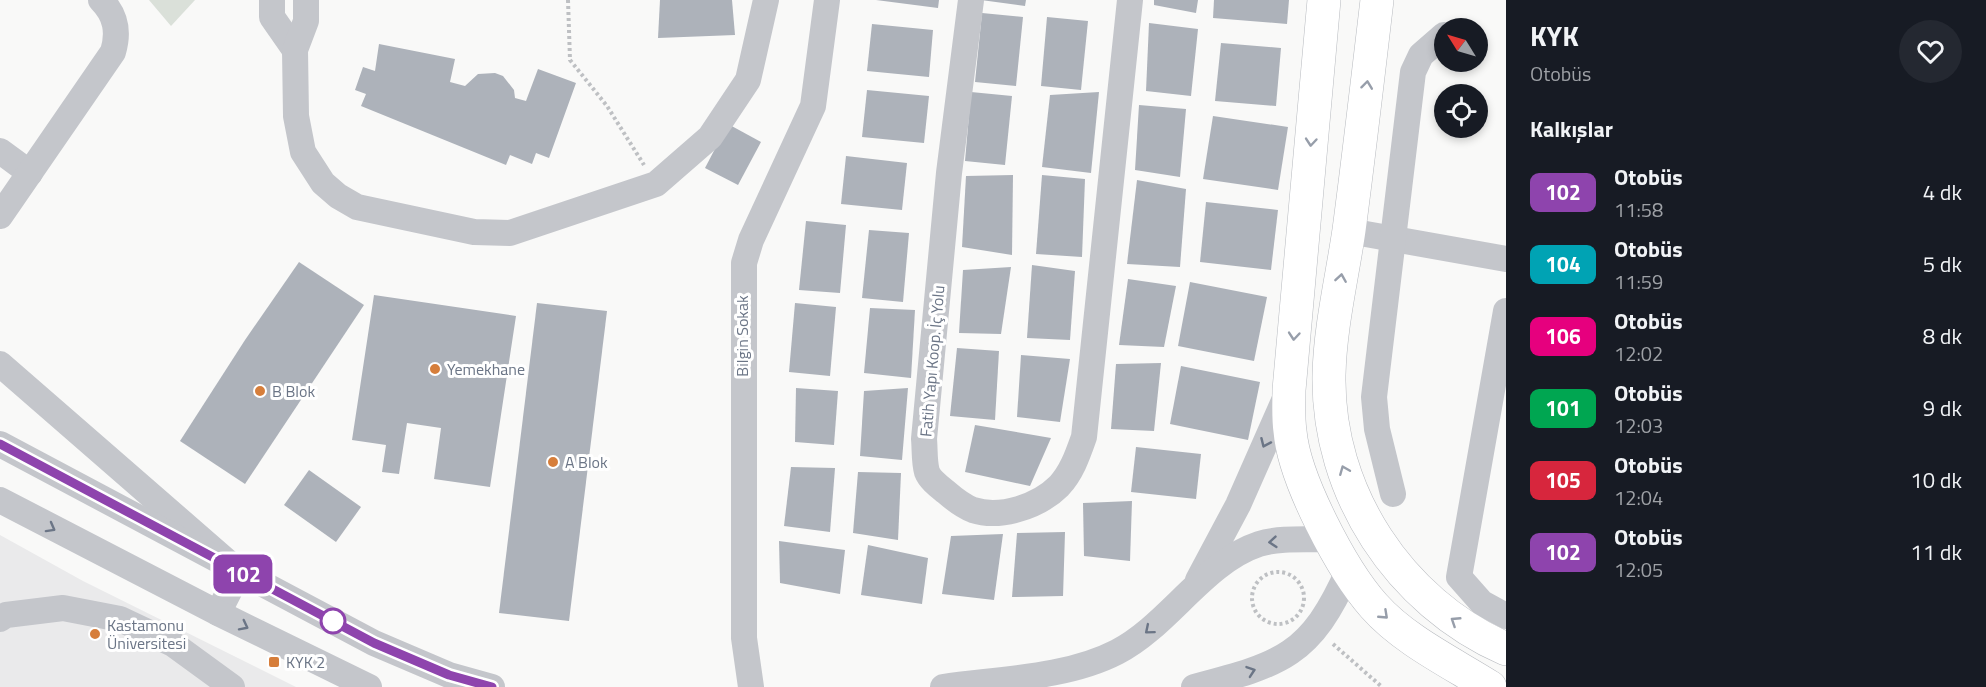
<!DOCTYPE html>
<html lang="tr">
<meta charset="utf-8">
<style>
body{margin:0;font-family:"Titillium Web",sans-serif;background:#242831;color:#f1f3f6;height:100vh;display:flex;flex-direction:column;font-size:22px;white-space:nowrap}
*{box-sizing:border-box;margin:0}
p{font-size:20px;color:#9ea1a6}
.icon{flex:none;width:33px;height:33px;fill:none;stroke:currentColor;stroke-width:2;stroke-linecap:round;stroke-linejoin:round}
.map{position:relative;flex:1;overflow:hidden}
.panel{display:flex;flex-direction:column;background:#171b24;width:480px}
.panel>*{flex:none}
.badge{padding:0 12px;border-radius:9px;font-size:21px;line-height:39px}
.needle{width:39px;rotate:307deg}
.buttons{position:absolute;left:1434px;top:18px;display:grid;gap:12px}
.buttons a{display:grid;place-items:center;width:54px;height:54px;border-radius:50%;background:#171b24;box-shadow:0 3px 9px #0003;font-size:30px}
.map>.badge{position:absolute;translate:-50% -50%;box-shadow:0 0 0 3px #fff}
h2{padding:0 24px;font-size:22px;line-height:54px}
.round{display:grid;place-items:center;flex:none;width:63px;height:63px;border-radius:32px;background:#242831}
.summary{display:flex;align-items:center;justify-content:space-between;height:102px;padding:0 24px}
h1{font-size:28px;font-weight:700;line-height:45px}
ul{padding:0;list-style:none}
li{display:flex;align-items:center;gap:18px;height:72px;padding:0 24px}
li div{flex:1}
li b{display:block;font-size:22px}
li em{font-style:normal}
li .badge{min-width:66px;font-weight:700;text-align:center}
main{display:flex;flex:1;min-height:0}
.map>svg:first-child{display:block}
</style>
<main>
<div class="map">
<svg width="1506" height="687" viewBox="0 0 1506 687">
<rect width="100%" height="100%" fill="#f9f9f8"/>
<polygon fill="#eaeaeb" points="0,535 83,581 296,687 0,687"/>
<polygon fill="#dae0d9" points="149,0 195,0 171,26"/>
<g fill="#adb2ba">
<polygon points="660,0 732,0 735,35 658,38"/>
<polygon points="876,0 939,0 938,8"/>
<polygon points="981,0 1026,0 1025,6"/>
<polygon points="1154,0 1198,0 1196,13 1154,5"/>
<polygon points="1214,0 1289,0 1287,24 1213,18"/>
<polygon points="982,13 1023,17 1016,86 975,82"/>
<polygon points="1047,17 1088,21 1081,90 1041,86"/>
<polygon points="1149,23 1198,29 1191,96 1146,91"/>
<polygon points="872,24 933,30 929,77 867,71"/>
<polygon points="1221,43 1281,48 1276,106 1215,101"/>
<polygon points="379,44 455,59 450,82 465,86 478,74 495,73 503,76 514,90 515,98 526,101 538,69 576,83 549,158 536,153 532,164 510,155 506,165 361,106 366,94 355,90 363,67 375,71"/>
<polygon points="867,90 929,96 924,143 862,137"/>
<polygon points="971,92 1012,96 1005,165 965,161"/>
<polygon points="1099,92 1091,173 1042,167 1050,95"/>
<polygon points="1139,105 1186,109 1180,177 1135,170"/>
<polygon points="1213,116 1288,127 1278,190 1203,179"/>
<polygon points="728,124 761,142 738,185 705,168"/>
<polygon points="846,156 907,163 902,210 841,204"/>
<polygon points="1013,175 1012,255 962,247 966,176"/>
<polygon points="1042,175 1085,179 1082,257 1036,254"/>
<polygon points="1137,180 1186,189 1180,267 1127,264"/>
<polygon points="1206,202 1278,210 1271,270 1200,262"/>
<polygon points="806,221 846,225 840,293 799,290"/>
<polygon points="869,230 909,233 903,302 862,298"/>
<polygon points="299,262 364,305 245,484 180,441 245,340"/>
<polygon points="1032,265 1075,271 1070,340 1027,338"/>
<polygon points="1011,267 1001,334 959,333 963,270"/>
<polygon points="1128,279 1176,286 1164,347 1119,345"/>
<polygon points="1190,282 1267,297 1254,361 1178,346"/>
<polygon points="374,295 516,316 490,487 434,479 441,428 407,423 399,474 382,472 386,445 352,440"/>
<polygon points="537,303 607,311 569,621 499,613"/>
<polygon points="795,303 836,307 830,376 789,372"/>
<polygon points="870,308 915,310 911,378 864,373"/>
<polygon points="957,348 999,351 995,420 950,416"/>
<polygon points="1021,355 1070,359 1060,422 1017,417"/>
<polygon points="1161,363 1154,431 1111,429 1116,364"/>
<polygon points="1181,366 1260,382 1248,440 1170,424"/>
<polygon points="796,388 838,391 834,445 795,442"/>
<polygon points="908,388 902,460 860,456 864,391"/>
<polygon points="975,425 1051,438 1030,486 965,472"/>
<polygon points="1136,447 1201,454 1196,499 1131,492"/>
<polygon points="791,467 835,468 830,532 784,526"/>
<polygon points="309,470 361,507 336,542 284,505"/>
<polygon points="858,472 901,473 898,540 853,533"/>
<polygon points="1132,501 1130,561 1084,556 1083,503"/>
<polygon points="1065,532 1063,596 1012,597 1017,533"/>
<polygon points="1003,534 994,600 942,594 951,536"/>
<polygon points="779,541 845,550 840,594 780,583"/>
<polygon points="868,545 928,558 922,604 861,595"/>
</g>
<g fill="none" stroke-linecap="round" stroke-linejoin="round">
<g stroke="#b7babf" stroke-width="34">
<g id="major">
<path d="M 1324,0 L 1289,390 C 1289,403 1288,417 1290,431 C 1294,479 1342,570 1374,606 C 1404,640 1452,663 1490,687"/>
<path d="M 1377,0 C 1368,77 1359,154 1349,230 C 1342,278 1330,327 1329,375 C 1327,492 1399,602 1506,649"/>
</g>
</g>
<g stroke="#bec0c3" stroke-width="4" stroke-dasharray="3 3" stroke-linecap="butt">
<polyline points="568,0 570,60 607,106 644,165"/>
<circle cx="1278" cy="598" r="26"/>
<polyline points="1333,644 1382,687"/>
</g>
<g stroke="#c4c6cb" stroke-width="26">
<polyline points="272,0 272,17 295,50"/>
<polyline points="306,0 306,21 295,50 296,116 303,152 323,183 338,196 357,207 474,232 510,233 656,184 710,137 748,80 766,0"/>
<path d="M 971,0 L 949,173 L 924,439 C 925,449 924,462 927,472 C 930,480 940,487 946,492 C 954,499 963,506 973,510 C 1001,519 1039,506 1059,486 C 1072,472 1078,454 1084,437 L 1130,0"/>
<polyline points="0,151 30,173"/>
<path d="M 0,216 L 113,52 C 119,32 116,15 101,0"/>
<polyline points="1349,231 1506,259"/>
<polyline points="1506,311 1459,577 1482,603 1506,616"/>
<polyline points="0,364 239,572 218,613"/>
<polyline points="0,444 374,643 449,675 492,687"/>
<polyline points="1393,494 1377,429 1374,397 1413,72 1421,55 1444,35"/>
<polyline points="0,500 218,613 369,687"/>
<polyline points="1198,580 1238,505 1287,394"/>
<polyline points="0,619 6,615 63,608 120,619 173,644 232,687"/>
<polyline points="751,687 744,638 744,263 751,240 813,106 827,0"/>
<path d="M 943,687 C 998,679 1067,678 1117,652 C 1168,626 1204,562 1259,544 C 1281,537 1309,540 1332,539"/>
<path d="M 1194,687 C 1282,664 1311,656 1349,569"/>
</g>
<use href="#major" stroke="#fff" stroke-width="33"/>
</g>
<defs><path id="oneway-chevron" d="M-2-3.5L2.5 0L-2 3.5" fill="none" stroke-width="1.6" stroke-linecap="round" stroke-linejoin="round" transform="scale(1.5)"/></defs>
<g stroke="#979eaa">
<use href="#oneway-chevron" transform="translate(1367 85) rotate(-83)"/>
<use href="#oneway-chevron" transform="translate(1311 142) rotate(95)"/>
<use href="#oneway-chevron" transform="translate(1341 278) rotate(-81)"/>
<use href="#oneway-chevron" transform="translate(1294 336) rotate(95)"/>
<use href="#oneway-chevron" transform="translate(1344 470) rotate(-112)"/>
<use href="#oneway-chevron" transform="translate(1384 615) rotate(43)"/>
<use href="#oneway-chevron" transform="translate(1455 621) rotate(-147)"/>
</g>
<g stroke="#6b7586">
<use href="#oneway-chevron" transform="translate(1265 443) rotate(114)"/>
<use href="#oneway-chevron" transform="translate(51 528) rotate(29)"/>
<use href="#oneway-chevron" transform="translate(1273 542) rotate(175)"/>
<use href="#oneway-chevron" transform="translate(244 626) rotate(27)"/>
<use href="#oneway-chevron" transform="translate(1149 630) rotate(140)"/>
<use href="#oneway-chevron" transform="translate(1251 671) rotate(-19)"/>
</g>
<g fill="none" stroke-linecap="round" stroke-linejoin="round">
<g stroke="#fff" stroke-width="14">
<polyline id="line" points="0,444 374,643 449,675 492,687"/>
</g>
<use href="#line" stroke="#8e44ad" stroke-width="9"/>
</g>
<g fill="#d67e3b" stroke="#fff" stroke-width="2">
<circle cx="435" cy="369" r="6"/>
<circle cx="260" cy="391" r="6"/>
<circle cx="553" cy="462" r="6"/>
<circle cx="95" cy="634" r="6"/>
<rect x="268" y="656" width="12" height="12" rx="3"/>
</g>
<circle fill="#fff" stroke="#8e44ad" stroke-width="3" cx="333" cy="621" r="12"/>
<g text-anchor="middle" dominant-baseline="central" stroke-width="6" stroke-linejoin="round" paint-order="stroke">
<g font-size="16" fill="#6b7586" stroke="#fff">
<text transform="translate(742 336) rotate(-90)">Bilgin Sokak</text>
<text transform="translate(932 361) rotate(-85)">Fatih Yapı Koop. İç Yolu</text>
</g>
<g font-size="16" fill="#6b7586" stroke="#fff" text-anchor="start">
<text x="447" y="369">Yemekhane</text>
<text x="272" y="391">B Blok</text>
<text x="565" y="462">A Blok</text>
<text x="107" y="625">Kastamonu<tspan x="107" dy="18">Üniversitesi</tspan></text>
<text x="286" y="662">KYK 2</text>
</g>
</g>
</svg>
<div class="buttons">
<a><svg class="needle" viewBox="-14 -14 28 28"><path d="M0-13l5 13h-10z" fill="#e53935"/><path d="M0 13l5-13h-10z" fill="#9ea1a6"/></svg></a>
<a><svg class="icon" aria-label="locate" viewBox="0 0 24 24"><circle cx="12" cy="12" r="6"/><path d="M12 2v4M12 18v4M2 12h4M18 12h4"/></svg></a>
</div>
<b class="badge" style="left:243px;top:574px;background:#8e44ad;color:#fff">102</b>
</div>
<section class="panel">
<div class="summary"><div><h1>KYK</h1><p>Otobüs</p></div><a class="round"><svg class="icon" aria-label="heart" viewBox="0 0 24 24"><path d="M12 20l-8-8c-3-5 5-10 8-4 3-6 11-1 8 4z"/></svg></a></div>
<h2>Kalkışlar</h2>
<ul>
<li><span class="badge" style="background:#8e44ad;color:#fff">102</span><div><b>Otobüs</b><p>11:58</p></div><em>4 dk</em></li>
<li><span class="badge" style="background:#00a3b4;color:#fff">104</span><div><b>Otobüs</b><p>11:59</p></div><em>5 dk</em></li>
<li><span class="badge" style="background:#e6007e;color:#fff">106</span><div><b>Otobüs</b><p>12:02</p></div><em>8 dk</em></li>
<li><span class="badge" style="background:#00a651;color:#fff">101</span><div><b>Otobüs</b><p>12:03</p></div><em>9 dk</em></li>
<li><span class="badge" style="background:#d7263d;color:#fff">105</span><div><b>Otobüs</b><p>12:04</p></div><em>10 dk</em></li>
<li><span class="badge" style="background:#8e44ad;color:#fff">102</span><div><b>Otobüs</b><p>12:05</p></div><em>11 dk</em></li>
</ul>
</section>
</main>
